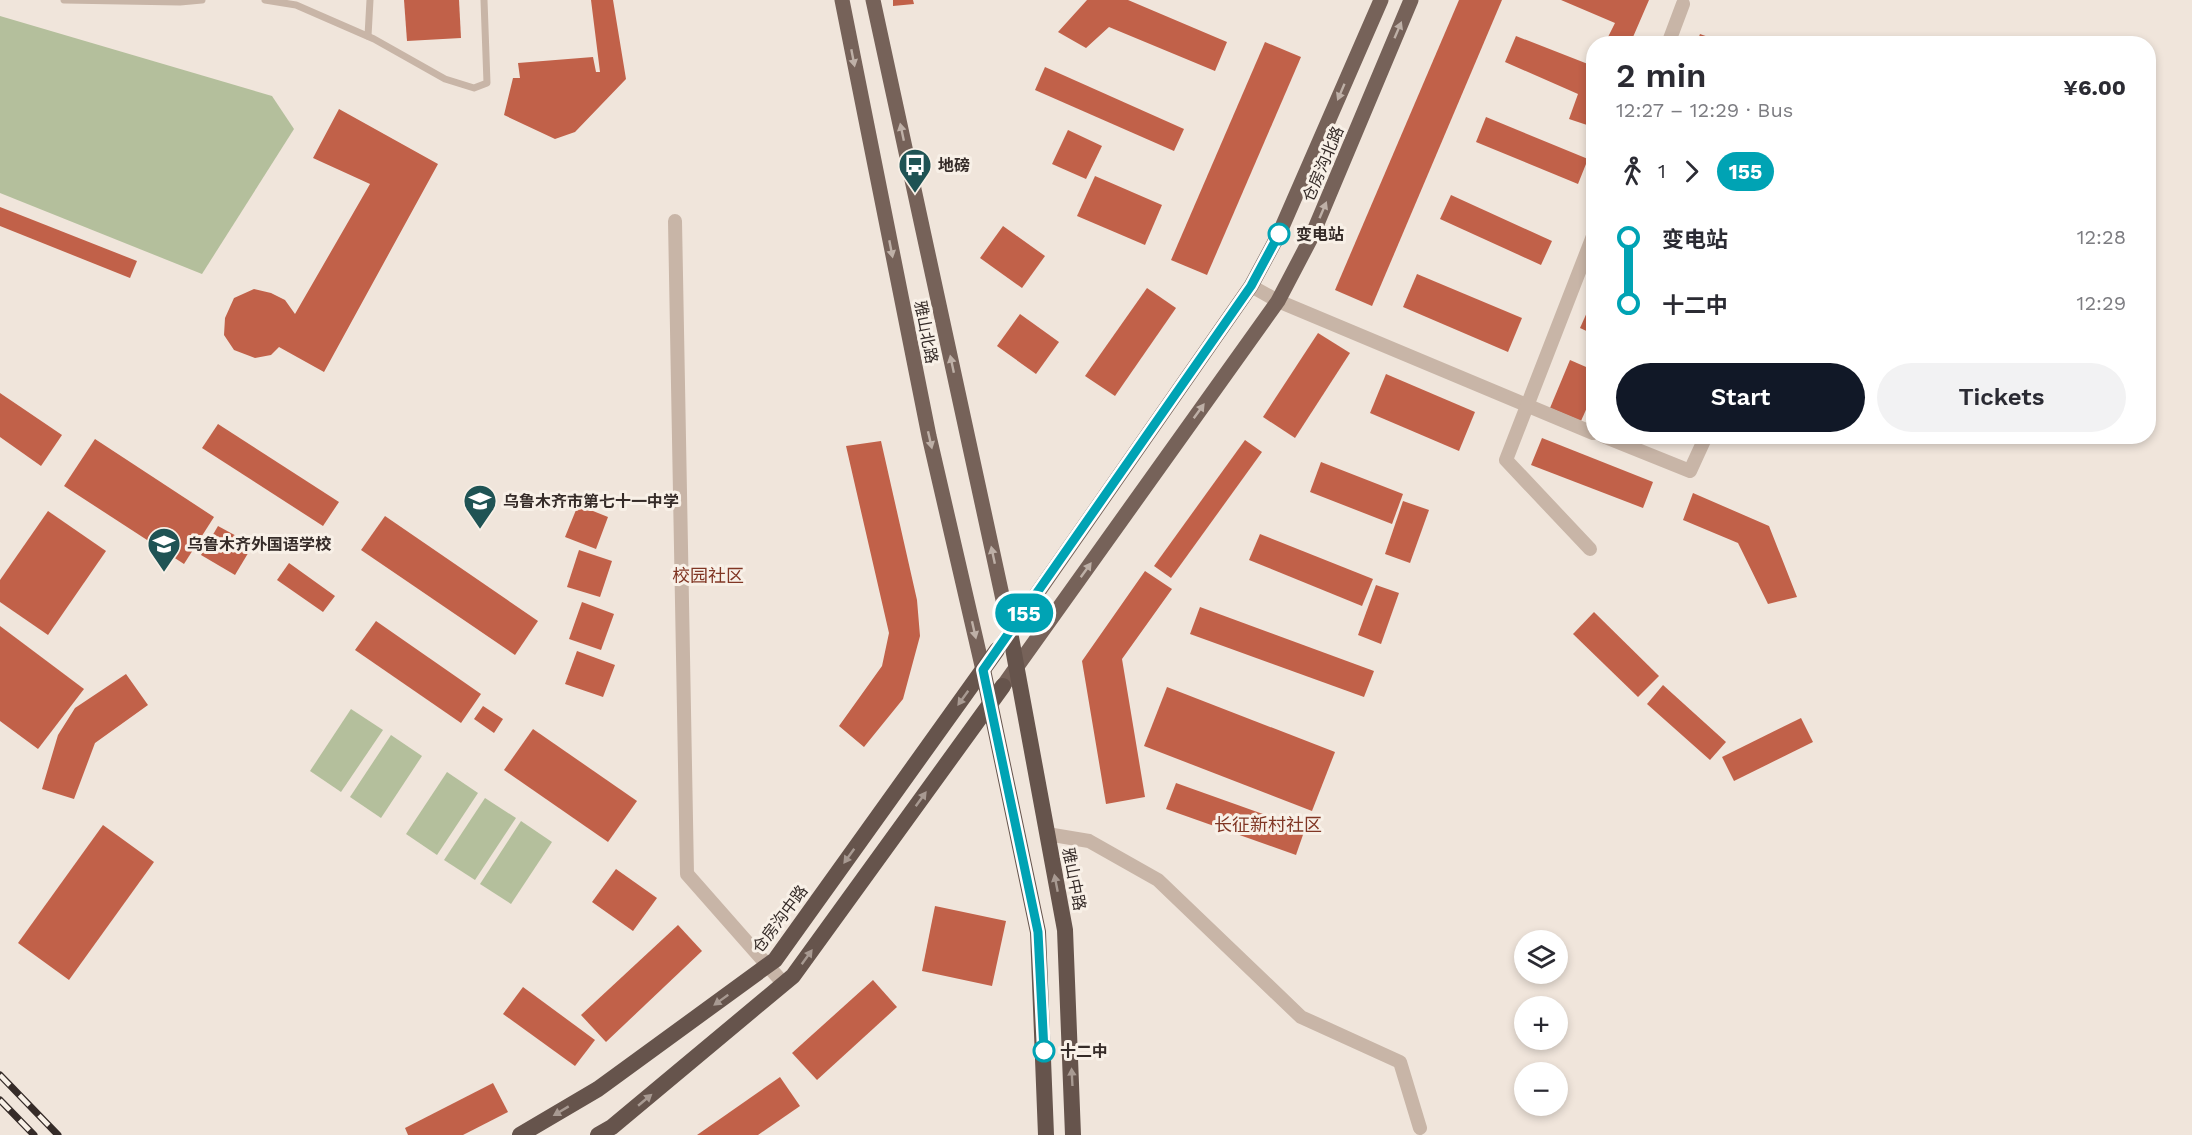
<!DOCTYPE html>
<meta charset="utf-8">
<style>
body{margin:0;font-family:"Work Sans","Noto Sans SC",sans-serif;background:#f2f2f3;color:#2b2b33;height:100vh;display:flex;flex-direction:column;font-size:22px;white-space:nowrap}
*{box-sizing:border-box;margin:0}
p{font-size:20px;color:#7c7c81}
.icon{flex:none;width:33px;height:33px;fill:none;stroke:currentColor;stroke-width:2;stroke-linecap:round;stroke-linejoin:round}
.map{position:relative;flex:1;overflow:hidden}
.panel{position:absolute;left:1586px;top:36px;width:570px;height:408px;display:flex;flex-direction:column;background:#fff;border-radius:24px;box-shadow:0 3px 9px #0003}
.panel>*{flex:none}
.badge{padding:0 12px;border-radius:20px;font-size:21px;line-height:39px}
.controls{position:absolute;left:1514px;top:930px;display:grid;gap:12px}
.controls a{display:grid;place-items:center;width:54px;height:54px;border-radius:50%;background:#fff;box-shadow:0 3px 9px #0003;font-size:30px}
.map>.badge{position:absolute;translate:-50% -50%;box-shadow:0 0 0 3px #fff}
.legs{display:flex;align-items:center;gap:9px;height:66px;padding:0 30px;font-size:20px}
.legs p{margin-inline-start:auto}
.head{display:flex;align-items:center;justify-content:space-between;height:102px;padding:0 30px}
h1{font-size:33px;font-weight:600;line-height:45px}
.primary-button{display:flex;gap:12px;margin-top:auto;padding:12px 30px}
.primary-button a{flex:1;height:69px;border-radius:36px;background:#111827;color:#fff;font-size:24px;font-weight:600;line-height:69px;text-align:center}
.primary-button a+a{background:#f2f2f3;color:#2b2b33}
ul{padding:0 30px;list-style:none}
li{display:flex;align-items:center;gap:21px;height:66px;font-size:22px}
li i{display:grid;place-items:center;width:9px;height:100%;margin:0 8px;background:currentColor}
li i::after{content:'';width:15px;height:15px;margin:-8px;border:4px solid;border-radius:50%;background:#fff}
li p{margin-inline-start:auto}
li:first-child i{background:linear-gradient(#0000 50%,currentColor 0)}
li:last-child i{background:linear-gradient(currentColor 50%,#0000 0)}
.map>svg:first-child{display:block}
</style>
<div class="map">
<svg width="2192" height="1135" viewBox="0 0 2192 1135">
<rect width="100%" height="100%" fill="#f0e5db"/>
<g fill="#b4bf9c">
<polygon points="0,16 272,96 294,129 202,274 0,193"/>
<polygon points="351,709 383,730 341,792 310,771"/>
<polygon points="391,735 422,756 381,818 350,797"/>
<polygon points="447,772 478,793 437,855 406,834"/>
<polygon points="485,798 516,818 475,880 444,860"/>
<polygon points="521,821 552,842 511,904 480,884"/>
</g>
<g fill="#c16149">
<polygon points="404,0 459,0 461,38 407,41"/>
<polygon points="591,0 613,0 626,79 575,132 555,139 504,115 513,78 520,78 518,63 593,57 596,72 600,72"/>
<polygon points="893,0 913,0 914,4 893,6"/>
<polygon points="1087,0 1128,0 1227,42 1215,71 1109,27 1086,48 1058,32"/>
<polygon points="1459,0 1502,0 1372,306 1335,290"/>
<polygon points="1561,0 1649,0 1630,44 1620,44 1608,37 1615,23"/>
<polygon points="1700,34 1725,43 1725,44 1696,44"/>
<polygon points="1516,36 1593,66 1593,127 1569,119 1578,94 1505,62"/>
<polygon points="1265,42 1301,57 1207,275 1171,260"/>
<polygon points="1045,67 1184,129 1174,151 1035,90"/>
<polygon points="339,109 438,164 324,372 279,347 271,355 255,358 234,350 224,335 225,318 234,298 254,289 271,293 285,300 295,314 370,184 313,158"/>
<polygon points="1486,117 1588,159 1578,184 1476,142"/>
<polygon points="1068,130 1102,146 1086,179 1052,164"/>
<polygon points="1095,176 1162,205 1145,245 1077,216"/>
<polygon points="1451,195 1552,241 1541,265 1440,219"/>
<polygon points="0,207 137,261 130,278 0,226"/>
<polygon points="1003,226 1045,256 1022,288 980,258"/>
<polygon points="1417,274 1522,318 1508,352 1403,307"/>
<polygon points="1147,288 1176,308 1115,396 1085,376"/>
<polygon points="1593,299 1593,334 1580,328"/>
<polygon points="1020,314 1059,342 1036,374 997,346"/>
<polygon points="1318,333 1350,353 1295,438 1263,417"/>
<polygon points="1570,360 1593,370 1593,394 1581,421 1550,408"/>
<polygon points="1386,374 1475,412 1459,451 1370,413"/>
<polygon points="0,393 62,435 41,466 0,437"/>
<polygon points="218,424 339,502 323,526 202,448"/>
<polygon points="1542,438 1653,482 1643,508 1531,465"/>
<polygon points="95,439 214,517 184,564 64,486"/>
<polygon points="1245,440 1262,452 1171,578 1154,566"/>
<polygon points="881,441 917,600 920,636 903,699 864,747 839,726 882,666 889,633 846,446"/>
<polygon points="1321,462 1403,494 1392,524 1310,492"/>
<polygon points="1693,493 1769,526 1797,597 1768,604 1738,543 1683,520"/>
<polygon points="1403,501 1429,510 1410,563 1385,554"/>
<polygon points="578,505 608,517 596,549 565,537"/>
<polygon points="48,511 106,551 48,635 0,602 0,580"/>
<polygon points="385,516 538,621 515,655 361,550"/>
<polygon points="218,526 253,545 235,575 201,555"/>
<polygon points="1260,534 1373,579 1362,606 1249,560"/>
<polygon points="579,550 612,561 600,597 567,587"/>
<polygon points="289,563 335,596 323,612 277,580"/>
<polygon points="1145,571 1172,589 1122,659 1145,797 1106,804 1082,661"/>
<polygon points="1376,585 1399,593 1381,644 1358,635"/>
<polygon points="582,602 614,614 601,650 569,639"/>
<polygon points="1200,607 1374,671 1364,697 1190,634"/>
<polygon points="1594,612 1659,676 1638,697 1573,634"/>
<polygon points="376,621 481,694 461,723 355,650"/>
<polygon points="0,626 84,689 38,749 0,721"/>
<polygon points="577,651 615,665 603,697 565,684"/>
<polygon points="126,674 148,705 95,743 74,799 42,789 58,735 75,708"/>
<polygon points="1663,685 1726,742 1710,760 1647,704"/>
<polygon points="1167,687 1335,752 1312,811 1144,746"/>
<polygon points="483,706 503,719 494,733 474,719"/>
<polygon points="1801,718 1813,742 1734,781 1722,757"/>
<polygon points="533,729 637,801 608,842 504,770"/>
<polygon points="1176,783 1305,829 1296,855 1166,809"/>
<polygon points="103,825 154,862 69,980 18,943"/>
<polygon points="616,869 657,898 633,931 592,902"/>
<polygon points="935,906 1006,921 992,986 922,971"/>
<polygon points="678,925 702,951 606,1042 581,1015"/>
<polygon points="873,980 897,1007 817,1080 792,1053"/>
<polygon points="523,987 595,1040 575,1066 503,1014"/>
<polygon points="780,1077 800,1106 758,1135 697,1135"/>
<polygon points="493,1083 508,1112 463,1135 408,1135 405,1128"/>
</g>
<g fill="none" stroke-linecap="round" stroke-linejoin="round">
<g stroke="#c8b5a7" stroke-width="7">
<polyline points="64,0 180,2 202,0"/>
<polyline points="265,0 296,5 374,39 445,79 474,88 487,83 484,0"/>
<polyline points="368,36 370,0"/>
</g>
<g stroke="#c8b5a7" stroke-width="14">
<polyline points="1668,44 1683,4"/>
<polyline points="675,221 687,874 784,984"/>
<polyline points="1251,286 1278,301 1593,433"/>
<polyline points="1603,436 1690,471 1706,436"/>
<polyline points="1590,549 1506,460 1593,236"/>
<polyline points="1047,834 1089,841 1158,880 1301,1017 1400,1062 1420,1128"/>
</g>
<g stroke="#766259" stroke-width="15">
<polyline points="842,0 929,436 983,670"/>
<polyline points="873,0 1010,632"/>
<polyline points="1004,641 1251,286 1279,234 1381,0"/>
<polyline points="1003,686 1278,301 1311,238 1411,0"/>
</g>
<g stroke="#66544c" stroke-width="16">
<polyline points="1010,632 1065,930 1073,1135"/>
<polyline points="983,670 1038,932 1046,1135"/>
<polyline points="520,1135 598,1089 775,960 997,650"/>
<polyline points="598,1135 612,1127 793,976 1003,686"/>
</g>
<g stroke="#352b28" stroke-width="7">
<g id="rail">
<polyline points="0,1075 58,1135"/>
<polyline points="0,1100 34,1135"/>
</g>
</g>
<use href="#rail" stroke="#f8f0e7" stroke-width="4.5" stroke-dasharray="14" stroke-linecap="butt"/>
</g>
<defs><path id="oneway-solid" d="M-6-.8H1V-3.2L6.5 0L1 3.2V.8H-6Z" transform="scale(1.5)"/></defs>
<g fill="#beb0a7">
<use href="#oneway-solid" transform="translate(1398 30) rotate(-67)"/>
<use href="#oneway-solid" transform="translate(853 58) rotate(79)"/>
<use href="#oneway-solid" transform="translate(1341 92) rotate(113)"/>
<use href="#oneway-solid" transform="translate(902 132) rotate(-102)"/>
<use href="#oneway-solid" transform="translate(1323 210) rotate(-67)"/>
<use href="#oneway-solid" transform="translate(891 249) rotate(79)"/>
<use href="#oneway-solid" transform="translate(952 364) rotate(-102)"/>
<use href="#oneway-solid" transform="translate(1199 411) rotate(-54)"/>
<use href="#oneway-solid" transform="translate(930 440) rotate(77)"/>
<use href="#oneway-solid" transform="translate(993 555) rotate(-102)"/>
<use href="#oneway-solid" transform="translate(1086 570) rotate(-54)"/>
<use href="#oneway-solid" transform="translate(974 630) rotate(77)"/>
</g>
<g fill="#a89a92">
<use href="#oneway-solid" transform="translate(963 698) rotate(126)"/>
<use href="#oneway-solid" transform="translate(921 799) rotate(-54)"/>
<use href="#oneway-solid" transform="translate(849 856) rotate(126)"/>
<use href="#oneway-solid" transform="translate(1056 883) rotate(-101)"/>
<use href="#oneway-solid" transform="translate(807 957) rotate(-54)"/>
<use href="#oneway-solid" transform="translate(721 1000) rotate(144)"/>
<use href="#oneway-solid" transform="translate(1072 1077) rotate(-93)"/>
<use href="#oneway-solid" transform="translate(645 1100) rotate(-40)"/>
<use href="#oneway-solid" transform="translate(561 1111) rotate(149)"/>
</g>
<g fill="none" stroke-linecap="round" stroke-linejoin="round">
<g stroke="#fff" stroke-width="14">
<polyline id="line-1" points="1044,1051 1038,932 983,670 1251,286 1279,234"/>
</g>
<use href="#line-1" stroke="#00a3b4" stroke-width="9"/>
</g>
<defs>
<g id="bus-pin" transform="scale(1.725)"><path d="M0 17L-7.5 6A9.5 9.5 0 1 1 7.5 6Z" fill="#1f5354" stroke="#f8f0e7"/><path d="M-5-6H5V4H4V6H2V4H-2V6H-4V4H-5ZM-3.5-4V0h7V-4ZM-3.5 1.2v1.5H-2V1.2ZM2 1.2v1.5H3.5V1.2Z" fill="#fff"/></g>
<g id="school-pin" transform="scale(1.725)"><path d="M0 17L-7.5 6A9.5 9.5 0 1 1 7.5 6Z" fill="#1f5354" stroke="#f8f0e7"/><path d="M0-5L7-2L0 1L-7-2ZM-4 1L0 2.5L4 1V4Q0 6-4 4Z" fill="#fff"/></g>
</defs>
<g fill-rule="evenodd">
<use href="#bus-pin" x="915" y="165"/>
<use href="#school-pin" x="480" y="501"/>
<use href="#school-pin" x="164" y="544"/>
</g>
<g fill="#fff" stroke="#00a3b4" stroke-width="3">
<circle cx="1279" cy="234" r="10"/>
<circle cx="1044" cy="1051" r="10"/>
</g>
<g text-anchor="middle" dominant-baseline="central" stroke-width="6" stroke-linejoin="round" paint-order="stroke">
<g font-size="16" fill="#352b28" stroke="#f8f0e7">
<text transform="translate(1323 164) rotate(-67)">仓房沟北路</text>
<text transform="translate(926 332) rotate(79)">雅山北路</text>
<text transform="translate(1074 879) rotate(79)">雅山中路</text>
<text transform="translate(780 919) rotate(-53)">仓房沟中路</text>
</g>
<g font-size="16" font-weight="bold" fill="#352b28" stroke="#f8f0e7" text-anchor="start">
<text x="938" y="165">地磅</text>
<text x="503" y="501">乌鲁木齐市第七十一中学</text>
<text x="187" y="544">乌鲁木齐外国语学校</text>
</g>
<g font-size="16" font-weight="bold" fill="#352b28" stroke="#f8f0e7" text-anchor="start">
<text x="1296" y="234">变电站</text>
<text x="1060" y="1051">十二中</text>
</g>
<g font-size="18" fill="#803624" stroke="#f8f0e7">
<text x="708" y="575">校园社区</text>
<text x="1268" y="824">长征新村社区</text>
</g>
</g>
</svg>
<div class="controls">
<a><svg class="icon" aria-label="layers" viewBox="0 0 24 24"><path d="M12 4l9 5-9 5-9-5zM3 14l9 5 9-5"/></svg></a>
<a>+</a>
<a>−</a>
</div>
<b class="badge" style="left:1024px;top:613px;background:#00a3b4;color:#fff">155</b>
<section class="panel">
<div class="head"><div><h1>2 min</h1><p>12:27 – 12:29 · Bus</p></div><b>¥6.00</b></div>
<div class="legs"><svg class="icon" aria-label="walk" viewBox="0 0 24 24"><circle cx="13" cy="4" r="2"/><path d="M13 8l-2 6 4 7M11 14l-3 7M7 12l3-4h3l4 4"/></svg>1<svg class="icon" aria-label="forward" viewBox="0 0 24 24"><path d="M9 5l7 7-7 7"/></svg><b class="badge" style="background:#00a3b4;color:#fff">155</b></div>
<ul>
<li><i style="color:#00a3b4"></i><b>变电站</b><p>12:28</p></li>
<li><i style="color:#00a3b4"></i><b>十二中</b><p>12:29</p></li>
</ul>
<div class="primary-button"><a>Start</a><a>Tickets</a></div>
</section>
</div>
